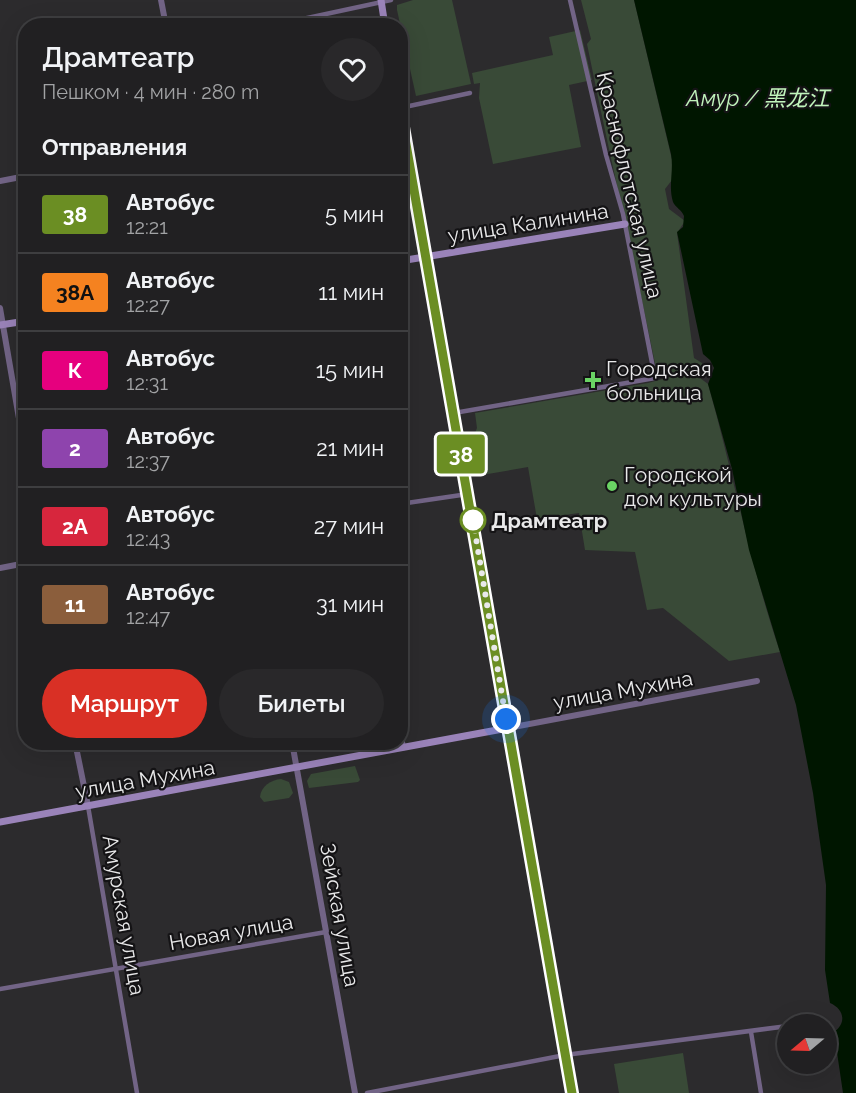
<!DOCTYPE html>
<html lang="ru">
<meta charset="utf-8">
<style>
body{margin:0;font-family:Raleway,"Noto Sans SC",sans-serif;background:#29282a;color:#f1f3f6;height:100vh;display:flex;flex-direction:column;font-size:22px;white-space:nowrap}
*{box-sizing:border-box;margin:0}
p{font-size:20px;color:#a2a3a5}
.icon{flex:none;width:33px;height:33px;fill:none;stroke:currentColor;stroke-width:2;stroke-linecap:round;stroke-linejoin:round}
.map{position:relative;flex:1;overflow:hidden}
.drawer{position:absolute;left:18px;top:18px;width:390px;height:732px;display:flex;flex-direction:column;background:#212022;border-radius:24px;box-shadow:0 6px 24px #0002,0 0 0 2px #3e3e40}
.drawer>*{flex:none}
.badge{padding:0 12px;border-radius:4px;font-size:21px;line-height:39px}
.needle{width:39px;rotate:251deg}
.controls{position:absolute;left:777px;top:1014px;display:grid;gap:12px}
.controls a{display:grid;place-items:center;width:60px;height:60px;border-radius:50%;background:#212022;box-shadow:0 6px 24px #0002,0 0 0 2px #3e3e40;font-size:30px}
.you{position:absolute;width:30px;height:30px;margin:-15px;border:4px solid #fff;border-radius:50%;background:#1a73e8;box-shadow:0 0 0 9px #1a73e833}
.map>.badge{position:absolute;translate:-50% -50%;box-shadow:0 0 0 3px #fff}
h2{padding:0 24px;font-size:22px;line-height:54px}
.round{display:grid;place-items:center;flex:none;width:63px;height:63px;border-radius:32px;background:#29282a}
.head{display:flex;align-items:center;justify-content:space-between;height:102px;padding:0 24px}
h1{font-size:28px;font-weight:600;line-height:45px}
.button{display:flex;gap:12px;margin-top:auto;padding:12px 24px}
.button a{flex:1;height:69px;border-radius:36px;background:#d93025;color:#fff;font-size:24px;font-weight:600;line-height:69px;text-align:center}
.button a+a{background:#29282a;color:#f1f3f6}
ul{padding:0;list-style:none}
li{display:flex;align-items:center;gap:18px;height:78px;padding:0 24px;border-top:2px solid #3e3e40}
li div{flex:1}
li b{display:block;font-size:22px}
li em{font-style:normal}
li .badge{min-width:66px;font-weight:700;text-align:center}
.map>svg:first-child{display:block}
</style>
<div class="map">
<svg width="856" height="1093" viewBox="0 0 856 1093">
<rect width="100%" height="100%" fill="#2c2b2d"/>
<g fill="#394a37">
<polygon points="413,0 452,0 471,84 416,96 397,10 397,5"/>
<path d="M 581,0 L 634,0 L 673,164 L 672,180 L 665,189 L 669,209 L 685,221 L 677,233 L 694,358 L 702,363 L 705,370 L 700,378 L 708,384 C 733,473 750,564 780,652 L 729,661 L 663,608 L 647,610 L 635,552 L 585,550 L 579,513 L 537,519 L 528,467 L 482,475 L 475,433 L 477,428 L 475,413 L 648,383 L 670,377 L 657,373 C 635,263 609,154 587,44 L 591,39 Z"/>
<polygon points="580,30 592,80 569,85 581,147 493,164 479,98 480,83 474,84 472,73 553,55 549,37"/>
<polygon points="355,766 360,780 358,782 309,788 307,781 311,774"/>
<path d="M 281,779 L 289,782 L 293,793 L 289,798 L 264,802 L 260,797 C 261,786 271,780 281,779 Z"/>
<polygon points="683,1053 689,1093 619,1093 614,1064"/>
</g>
<path fill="#001600" d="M 634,0 L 856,0 L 856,1093 L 843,1093 L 834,1032 C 847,1023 844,1009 830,1003 L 825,970 L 826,885 L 813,793 L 796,705 L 749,550 L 732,469 L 708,384 L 714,368 L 710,360 L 703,354 L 677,232 L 683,227 L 684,216 C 682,210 675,207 673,202 C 668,186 674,171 671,154 Z"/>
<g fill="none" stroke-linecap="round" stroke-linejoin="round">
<g stroke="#726486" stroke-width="4.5">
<polyline points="270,26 391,0"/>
<polyline points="400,108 470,93"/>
<polyline points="454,413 655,378 623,214 606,155 570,0"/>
<polyline points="400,504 468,494"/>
<polyline points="400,729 404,748"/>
<polyline points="88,806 137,1093"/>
<polyline points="0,989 326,932"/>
<polyline points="800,1024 820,1022"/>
<polyline points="751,1032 761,1093"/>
<polyline points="367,1093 565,1055 788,1026"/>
</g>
<g stroke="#726486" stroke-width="6">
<polyline points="161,0 166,26"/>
<polyline points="0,181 26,176"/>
<polyline points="0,308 26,459"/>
<polyline points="0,568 26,563"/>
<polyline points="508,728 757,681"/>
<polyline points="75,742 88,806"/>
<polyline points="292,742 355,1093"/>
</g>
<g stroke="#9a83b9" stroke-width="7">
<polyline points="381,0 385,26"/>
<polyline points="400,110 572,1093"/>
<polyline points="400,261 625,224"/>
<polyline points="0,325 26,321"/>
<polyline points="0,822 508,728"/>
</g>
</g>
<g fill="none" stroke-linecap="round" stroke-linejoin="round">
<g stroke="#fff" stroke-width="14">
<polyline id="line" points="400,110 572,1093"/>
</g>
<use href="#line" stroke="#6b8e23" stroke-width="9"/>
<polyline stroke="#e9e9ea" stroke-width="6" stroke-dasharray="0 10.8" points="473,520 506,719"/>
</g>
<g fill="#6ad364" stroke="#141315" stroke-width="2">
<path d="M590 371h6v6h6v6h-6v6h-6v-6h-6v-6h6z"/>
<circle cx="612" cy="486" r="6"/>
</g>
<circle fill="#fff" stroke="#6b8e23" stroke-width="3" cx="473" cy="520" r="12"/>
<g text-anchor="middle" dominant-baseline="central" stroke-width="4.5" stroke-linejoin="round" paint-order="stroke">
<g font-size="21" fill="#e9e9ea" stroke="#141315">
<text transform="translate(630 185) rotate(77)">Краснофлотская улица</text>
<text transform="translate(528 223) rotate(-9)">улица Калинина</text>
<text transform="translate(623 690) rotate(-10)">улица Мухина</text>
<text transform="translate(145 779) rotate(-10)">улица Мухина</text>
<text transform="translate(124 915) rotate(80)">Амурская улица</text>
<text transform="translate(340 915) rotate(80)">Зейская улица</text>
<text transform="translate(231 932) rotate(-10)">Новая улица</text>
</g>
<g font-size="21" fill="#e9e9ea" stroke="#141315" text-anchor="start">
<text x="606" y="368">Городская<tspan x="606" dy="24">больница</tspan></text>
<text x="624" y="474">Городской<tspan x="624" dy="24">дом культуры</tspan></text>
</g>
<g font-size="21" font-weight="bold" fill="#e9e9ea" stroke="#141315" text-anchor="start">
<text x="491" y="520">Драмтеатр</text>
</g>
<g font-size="22" font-style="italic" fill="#c1f4bc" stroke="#141315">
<text x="758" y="98">Амур / 黑龙江</text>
</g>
</g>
</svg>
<div class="controls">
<a><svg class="needle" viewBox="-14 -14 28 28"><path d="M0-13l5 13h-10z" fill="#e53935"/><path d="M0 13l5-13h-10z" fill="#a2a3a5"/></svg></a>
</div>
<div class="you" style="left:506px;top:719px"></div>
<b class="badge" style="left:461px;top:454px;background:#6b8e23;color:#fff">38</b>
<section class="drawer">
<div class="head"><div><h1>Драмтеатр</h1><p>Пешком · 4 мин · 280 m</p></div><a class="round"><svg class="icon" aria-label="heart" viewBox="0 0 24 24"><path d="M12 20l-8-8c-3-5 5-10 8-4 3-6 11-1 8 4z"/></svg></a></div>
<h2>Отправления</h2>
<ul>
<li><span class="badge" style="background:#6b8e23;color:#fff">38</span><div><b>Автобус</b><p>12:21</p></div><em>5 мин</em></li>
<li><span class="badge" style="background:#f58220;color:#111">38А</span><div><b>Автобус</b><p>12:27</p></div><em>11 мин</em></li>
<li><span class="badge" style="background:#e6007e;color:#fff">К</span><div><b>Автобус</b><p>12:31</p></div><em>15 мин</em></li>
<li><span class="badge" style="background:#8e44ad;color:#fff">2</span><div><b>Автобус</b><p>12:37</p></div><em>21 мин</em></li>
<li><span class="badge" style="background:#d7263d;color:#fff">2А</span><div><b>Автобус</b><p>12:43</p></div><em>27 мин</em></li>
<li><span class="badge" style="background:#8b5e3c;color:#fff">11</span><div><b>Автобус</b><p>12:47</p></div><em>31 мин</em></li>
</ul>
<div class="button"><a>Маршрут</a><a>Билеты</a></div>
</section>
</div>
